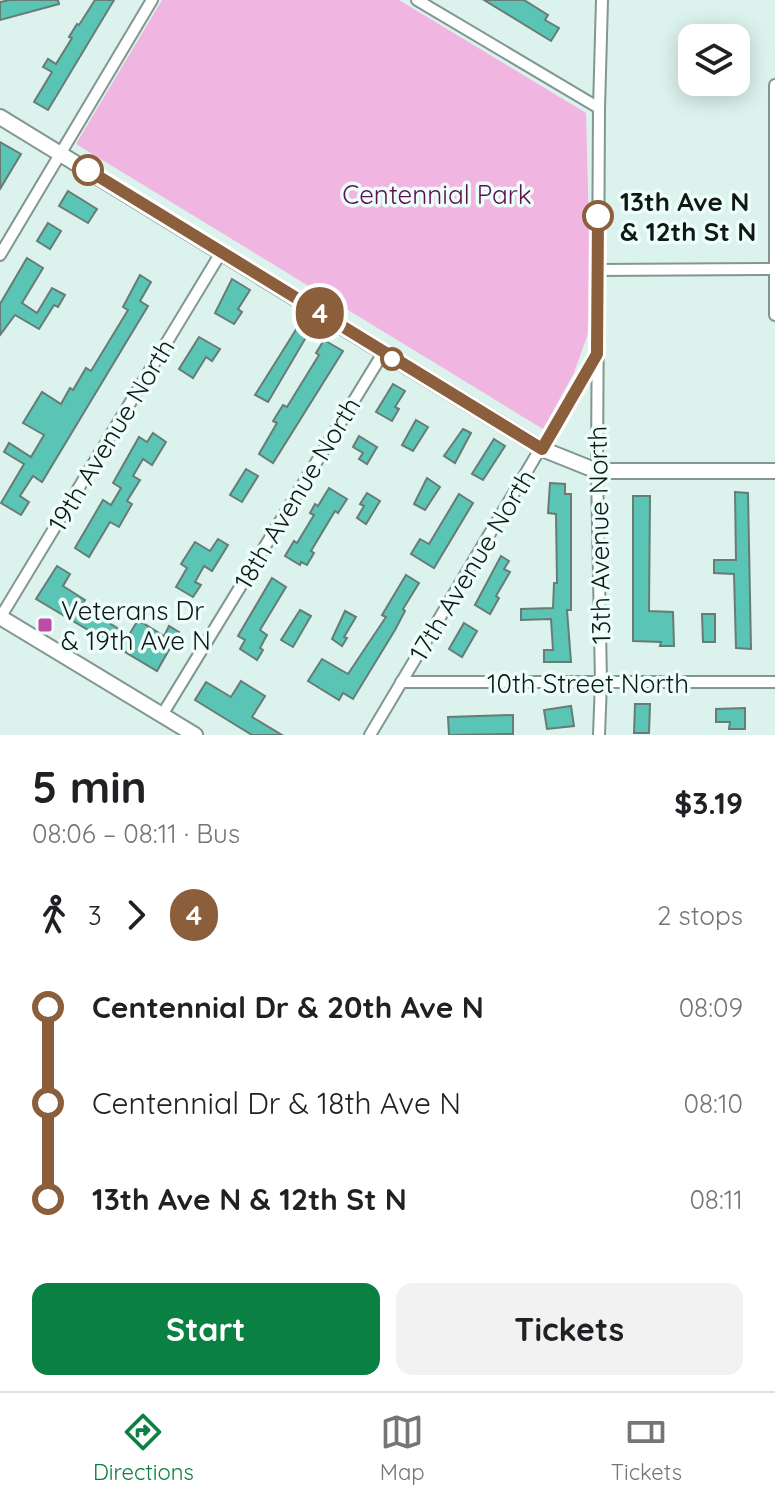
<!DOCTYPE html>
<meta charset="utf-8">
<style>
body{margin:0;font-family:Quicksand,sans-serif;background:#f2f2f2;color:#202124;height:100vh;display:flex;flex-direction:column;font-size:30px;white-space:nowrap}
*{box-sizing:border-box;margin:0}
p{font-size:26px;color:#757577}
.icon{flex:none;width:44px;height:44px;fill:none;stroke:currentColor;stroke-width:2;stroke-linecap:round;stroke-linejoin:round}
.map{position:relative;height:735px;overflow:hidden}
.details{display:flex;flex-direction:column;background:#fff;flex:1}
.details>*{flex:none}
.badge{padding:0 16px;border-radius:26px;font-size:28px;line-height:52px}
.controls{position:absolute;left:678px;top:24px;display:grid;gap:16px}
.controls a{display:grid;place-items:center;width:72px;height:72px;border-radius:16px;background:#fff;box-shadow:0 4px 20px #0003;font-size:40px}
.map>.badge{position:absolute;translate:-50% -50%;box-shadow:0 0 0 4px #fff}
.legs{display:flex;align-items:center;gap:12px;height:88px;padding:0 32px;font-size:26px}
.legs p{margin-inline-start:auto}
.head{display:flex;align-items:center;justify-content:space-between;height:136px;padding:0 32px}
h1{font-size:44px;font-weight:800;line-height:60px}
.action{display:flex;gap:16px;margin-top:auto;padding:16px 32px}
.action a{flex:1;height:92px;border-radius:16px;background:#0b8043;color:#fff;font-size:32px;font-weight:800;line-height:92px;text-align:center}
.action a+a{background:#f2f2f2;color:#202124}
ul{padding:0 32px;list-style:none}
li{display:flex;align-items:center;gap:28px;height:96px;font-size:30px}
li i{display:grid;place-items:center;width:12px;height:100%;margin:0 10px;background:currentColor}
li i::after{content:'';width:20px;height:20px;margin:-10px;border:6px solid;border-radius:50%;background:#fff}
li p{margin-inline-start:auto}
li:first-child i{background:linear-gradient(#0000 50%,currentColor 0)}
li:last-child i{background:linear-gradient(currentColor 50%,#0000 0)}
.tabs{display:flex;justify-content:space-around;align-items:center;height:112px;border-top:2px solid #e0e0e0;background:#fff;font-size:22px;color:#757577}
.tabs a{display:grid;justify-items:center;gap:4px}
.tabs .active{color:#0b8043}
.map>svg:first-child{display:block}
</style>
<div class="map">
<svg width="775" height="735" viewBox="0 0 775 735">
<rect width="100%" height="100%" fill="#dcf2ed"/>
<polygon fill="#f1b5e1" points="162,0 399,0 586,113 591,303 587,336 574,373 543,429 76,144"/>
<g fill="#5bc5b5" stroke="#687b77" stroke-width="2">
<polygon points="10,0 58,0 59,4 0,20 0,2"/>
<polygon points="95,0 114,0 48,110 34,102 52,72 43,67 48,59 56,64 72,38 69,37 77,24 79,25"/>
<polygon points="484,0 524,0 548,15 545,20 559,28 551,41"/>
<polygon points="0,142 21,154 0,189"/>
<polygon points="68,191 97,209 88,223 59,206"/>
<polygon points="48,223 61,231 50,249 37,241"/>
<polygon points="27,258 43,268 22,303 37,313 52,288 65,295 58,307 54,305 39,329 15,315 0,335 0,304"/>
<polygon points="140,275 151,282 140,301 148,306 42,482 33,476 20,496 29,502 21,515 1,503 24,464 4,452 9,443 31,457 44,435 23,423 42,392 61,404 70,388 73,390 86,368 91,371 128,310 123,307"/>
<polygon points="232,279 250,290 238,309 242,312 234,324 215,313"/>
<polygon points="297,328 308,334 268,402 255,395"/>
<polygon points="199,337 220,349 212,361 206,357 193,378 179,369"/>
<polygon points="324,340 343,351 273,463 259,454 277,423 273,421 283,405 287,407 319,355 316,353"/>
<polygon points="393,384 405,391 395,407 399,409 392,421 376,412"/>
<polygon points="416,420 428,427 413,451 402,445"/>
<polygon points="463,429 471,433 455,463 444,456"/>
<polygon points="153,433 166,442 152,465 143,459 133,476 140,480 127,501 132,504 119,527 110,522 89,557 75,548 103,500 111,505 121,488 113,483 139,437 147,442"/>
<polygon points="359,436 377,447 367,464 359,459 363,453 353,447"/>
<polygon points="494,439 505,446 483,480 472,474"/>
<polygon points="246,469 258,476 242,502 230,495"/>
<polygon points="427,478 440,487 425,510 414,504"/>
<polygon points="550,483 565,484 565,494 571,494 571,610 567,610 571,662 544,662 544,650 553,650 551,619 521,620 521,609 553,608 554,583 557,583 556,514 548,513"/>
<polygon points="329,488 347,499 338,513 335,511 311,551 314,553 307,565 301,562 300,565 285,556 294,541 297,543 314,515 310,513 315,504 318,506"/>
<polygon points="735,492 748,493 751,649 736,648 734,574 714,573 714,560 736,560"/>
<polygon points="367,493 380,501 366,524 357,518 364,506 360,504"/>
<polygon points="459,494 473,503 434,568 411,554 420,539 429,544"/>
<polygon points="633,496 650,496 649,611 673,612 674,646 660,646 661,642 633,641"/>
<polygon points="218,539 228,545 212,571 204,566 195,582 201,585 193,597 176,587 187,568 181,564 195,542 210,551"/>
<polygon points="501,556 509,561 504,569 510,572 496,596 499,598 490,614 475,605"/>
<polygon points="57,566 70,574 63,586 85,600 81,606 129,635 138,620 164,636 169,626 179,632 157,671 36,599"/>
<polygon points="406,575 419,583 403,609 405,611 395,630 353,699 343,693 339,700 308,681 322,659 348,674 386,617 382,615"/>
<polygon points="272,578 286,587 260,630 267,635 260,648 263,650 257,660 240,649 245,640 238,636"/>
<polygon points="300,610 311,616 293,647 281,640"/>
<polygon points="345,611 356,617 344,637 347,638 342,646 332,639"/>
<polygon points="702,614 715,614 715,642 703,642"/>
<polygon points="464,623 477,631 462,657 449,649"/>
<polygon points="241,681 265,696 252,717 282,735 252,735 195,700 206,682 231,697"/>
<polygon points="635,704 650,704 649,733 634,733"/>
<polygon points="571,706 574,726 547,729 544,710"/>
<polygon points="745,708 745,729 729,729 730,722 716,722 716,709"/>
<polygon points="513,715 513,734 449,735 448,717"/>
</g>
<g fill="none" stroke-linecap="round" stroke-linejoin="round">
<g stroke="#829692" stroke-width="14">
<g id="street">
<polyline points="417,0 599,108"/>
<polyline points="775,85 775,315"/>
<polyline points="0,255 152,0"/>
<polyline points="598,270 775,269"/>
<polyline points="0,618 222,251"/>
<polyline points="401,682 775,682"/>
<polyline points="162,715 383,353"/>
<polyline points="370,735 596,355"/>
<polyline points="599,735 601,682 597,471 599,108 602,0"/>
</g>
</g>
<g stroke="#829692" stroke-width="18">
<g id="secondary">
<polyline points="0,117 542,449 597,471 775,471"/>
<polyline points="0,617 195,735"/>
</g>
</g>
<use href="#street" stroke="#fff" stroke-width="10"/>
<use href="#secondary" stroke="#fff" stroke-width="14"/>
</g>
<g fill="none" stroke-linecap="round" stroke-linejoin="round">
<g stroke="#fff" stroke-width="18">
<polyline id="line-1" points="88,170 542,449 597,354 598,216"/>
</g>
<use href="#line-1" stroke="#8b5e3c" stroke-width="12"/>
</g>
<g fill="#fff" stroke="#8b5e3c" stroke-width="4">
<circle cx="88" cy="170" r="14"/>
<circle cx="598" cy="216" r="14"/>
<circle cx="392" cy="359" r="10"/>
</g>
<rect fill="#bd4ca7" stroke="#edfefa" stroke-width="3" x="37" y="617" width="16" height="16" rx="4"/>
<g text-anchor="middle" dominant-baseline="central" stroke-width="7" stroke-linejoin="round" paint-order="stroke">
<g font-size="26" fill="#5d1050" stroke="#edfefa">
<text x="437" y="194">Centennial Park</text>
</g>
<g font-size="26" font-weight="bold" fill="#101816" stroke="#edfefa" text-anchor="start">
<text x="620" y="201">13th Ave N<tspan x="620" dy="30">&amp; 12th St N</tspan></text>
</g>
<g font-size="26" fill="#101816" stroke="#edfefa">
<text transform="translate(111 435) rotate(-59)">19th Avenue North</text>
<text transform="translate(297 493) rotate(-59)">18th Avenue North</text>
<text transform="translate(599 535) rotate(-91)">13th Avenue North</text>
<text transform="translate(472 565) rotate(-59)">17th Avenue North</text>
<text x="588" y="683">10th Street North</text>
</g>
<g font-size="26" fill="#101816" stroke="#edfefa" text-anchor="start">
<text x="61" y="610">Veterans Dr<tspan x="61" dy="30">&amp; 19th Ave N</tspan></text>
</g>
</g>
</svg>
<div class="controls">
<a><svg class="icon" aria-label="layers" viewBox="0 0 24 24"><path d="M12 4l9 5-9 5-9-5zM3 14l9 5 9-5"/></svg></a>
</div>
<b class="badge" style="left:320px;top:313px;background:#8b5e3c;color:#fff">4</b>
</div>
<section class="details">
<div class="head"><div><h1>5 min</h1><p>08:06 – 08:11 · Bus</p></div><b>$3.19</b></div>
<div class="legs"><svg class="icon" aria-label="walk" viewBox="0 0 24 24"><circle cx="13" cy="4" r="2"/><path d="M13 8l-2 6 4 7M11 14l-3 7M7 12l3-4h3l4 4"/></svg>3<svg class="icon" aria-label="forward" viewBox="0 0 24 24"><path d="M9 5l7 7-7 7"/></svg><b class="badge" style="background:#8b5e3c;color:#fff">4</b><p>2 stops</p></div>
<ul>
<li><i style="color:#8b5e3c"></i><b>Centennial Dr &amp; 20th Ave N</b><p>08:09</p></li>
<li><i style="color:#8b5e3c"></i><span>Centennial Dr &amp; 18th Ave N</span><p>08:10</p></li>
<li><i style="color:#8b5e3c"></i><b>13th Ave N &amp; 12th St N</b><p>08:11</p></li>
</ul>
<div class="action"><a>Start</a><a>Tickets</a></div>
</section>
<nav class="tabs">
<a class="active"><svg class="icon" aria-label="directions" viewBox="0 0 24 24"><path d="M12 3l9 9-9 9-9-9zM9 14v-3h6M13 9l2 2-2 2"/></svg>Directions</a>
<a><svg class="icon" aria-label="map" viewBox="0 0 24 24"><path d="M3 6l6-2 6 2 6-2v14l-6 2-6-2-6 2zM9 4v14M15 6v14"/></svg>Map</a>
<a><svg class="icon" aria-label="tickets" viewBox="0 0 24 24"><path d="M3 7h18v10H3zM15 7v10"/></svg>Tickets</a>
</nav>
